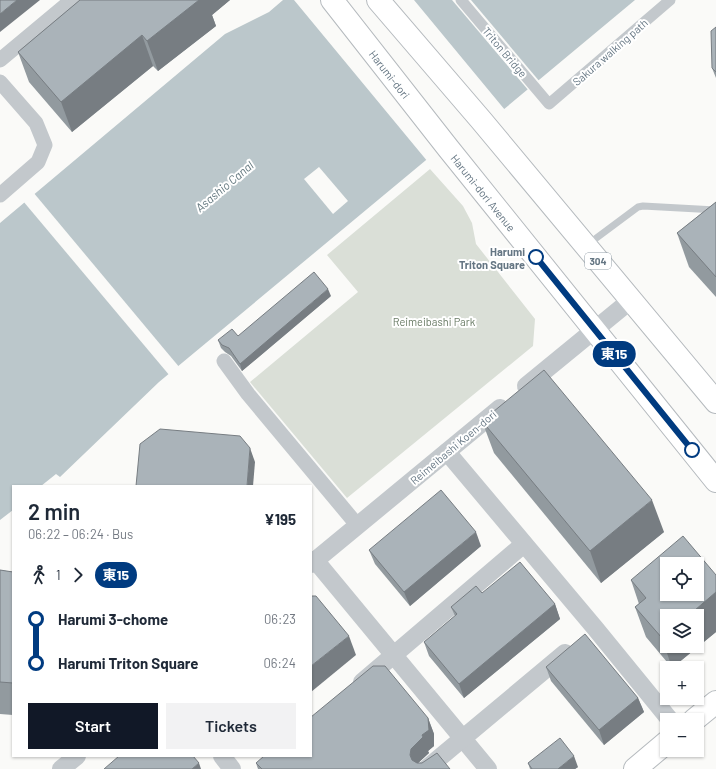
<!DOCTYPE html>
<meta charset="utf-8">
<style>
body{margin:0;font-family:Barlow,"Noto Sans JP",sans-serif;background:#f2f2f3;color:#1f2937;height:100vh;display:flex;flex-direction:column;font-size:15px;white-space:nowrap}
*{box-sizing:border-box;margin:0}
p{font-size:13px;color:#747a83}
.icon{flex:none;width:22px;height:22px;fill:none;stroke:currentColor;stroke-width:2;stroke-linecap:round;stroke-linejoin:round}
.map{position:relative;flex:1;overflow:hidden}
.side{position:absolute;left:12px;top:485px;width:300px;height:272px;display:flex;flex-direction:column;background:#fff;border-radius:0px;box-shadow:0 1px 3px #0004}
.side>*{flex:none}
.badge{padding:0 8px;border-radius:13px;font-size:14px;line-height:26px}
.fabs{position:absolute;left:660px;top:557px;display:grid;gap:8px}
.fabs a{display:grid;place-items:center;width:44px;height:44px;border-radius:0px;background:#fff;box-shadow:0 1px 3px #0004;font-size:20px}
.map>.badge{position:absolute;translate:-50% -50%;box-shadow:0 0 0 2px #fff}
.legs{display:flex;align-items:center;gap:6px;height:44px;padding:0 16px;font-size:13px}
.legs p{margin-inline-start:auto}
.summary{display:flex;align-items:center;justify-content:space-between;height:68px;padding:0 16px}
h1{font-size:22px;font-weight:600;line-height:30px}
.cta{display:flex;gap:8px;margin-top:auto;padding:8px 16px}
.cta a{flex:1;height:46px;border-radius:0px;background:#111827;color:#fff;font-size:16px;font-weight:600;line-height:46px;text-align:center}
.cta a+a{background:#f2f2f3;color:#1f2937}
ul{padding:0 16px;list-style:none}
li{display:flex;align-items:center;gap:14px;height:44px;font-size:15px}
li i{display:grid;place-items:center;width:6px;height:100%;margin:0 5px;background:currentColor}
li i::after{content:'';width:10px;height:10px;margin:-5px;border:3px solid;border-radius:50%;background:#fff}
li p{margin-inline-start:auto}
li:first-child i{background:linear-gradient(#0000 50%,currentColor 0)}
li:last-child i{background:linear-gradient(currentColor 50%,#0000 0)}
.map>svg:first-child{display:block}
</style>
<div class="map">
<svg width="716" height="769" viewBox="0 0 716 769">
<rect width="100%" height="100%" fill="#fafaf8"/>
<polygon fill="#dadfd7" points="430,169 463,206 472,223 476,244 535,319 533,346 347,498 250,382 358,292 327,255"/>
<polygon fill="#bbc7cb" points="283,0 635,0 503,110 497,102 461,131 159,382 60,477 56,474 41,486 13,486 13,510 0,520 0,223 225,34 269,12"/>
<g fill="#fafaf8">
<polygon points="294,0 414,0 505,110 502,111 496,105 428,162"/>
<polygon points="452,0 471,0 540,82 529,91"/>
<polygon points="319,167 348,201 333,214 304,179"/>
<polygon points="33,192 180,368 170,376 23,201"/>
</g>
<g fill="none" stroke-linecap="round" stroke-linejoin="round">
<g stroke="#b5babe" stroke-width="24">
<g id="primary">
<path id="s1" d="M 332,0 L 448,148 L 716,481"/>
<polyline points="378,0 481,120 716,402"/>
<polyline points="694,720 716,702"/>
<polyline points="635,769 667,742"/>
</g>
</g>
<polyline stroke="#c3c8cc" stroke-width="7" points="587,245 638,207 643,206 716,210"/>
<polyline stroke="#c3c8cc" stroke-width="11" points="461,0 549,104 670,0"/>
<g stroke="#c3c8cc" stroke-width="15">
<polyline points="0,60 72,0"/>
<polyline points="0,82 36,123 45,145 38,162 0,195"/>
<polyline points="224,361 248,394 358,526"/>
</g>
<g stroke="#c3c8cc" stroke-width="18">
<polyline points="526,386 631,300"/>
<polyline points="447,452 595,628 670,720"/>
<polyline points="315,560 488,769"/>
<polyline points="311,564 500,408"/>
<polyline points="362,682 524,544"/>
<polyline points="222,756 232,769"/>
<polyline points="61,769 77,756"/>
<polyline points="426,769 565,653"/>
</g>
<use href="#primary" stroke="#fff" stroke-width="22"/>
</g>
<g fill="#929a9f">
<polygon points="80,0 230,0 212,15 216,26 158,71 153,66 72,132 29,82 18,52"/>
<polygon points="716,27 716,78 712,68"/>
<polygon points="716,202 716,297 689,267 677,233"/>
<polygon points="331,296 242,371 231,356 225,352 221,348 218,340 238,336"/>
<polygon points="482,421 664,532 601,583 494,453"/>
<polygon points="481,546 410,606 375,564 369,550"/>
<polygon points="0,570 13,572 13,715 0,714"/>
<polygon points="716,575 716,632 672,668 646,637 635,607 639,604 631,580"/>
<polygon points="482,593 555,604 560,619 464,698 429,656 424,642 455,616 451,607"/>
<polygon points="546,667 638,698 644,712 604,745 551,681"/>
<polygon points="428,718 434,734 434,746 428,751 429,753 418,763 450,769 258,769 256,763"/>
<polygon points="528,763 578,767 575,769 530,769"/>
</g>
<g fill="#777d82">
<polygon points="17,0 40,0 0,32 0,14"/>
<polygon points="199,0 230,0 212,15 216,26 158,71 147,41"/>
<polygon points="142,35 153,66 72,132 61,102"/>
<polygon points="328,289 331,296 242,371 240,364"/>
<polygon points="250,448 255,462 253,486 247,486"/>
<polygon points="652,500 664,532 601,583 590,551"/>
<polygon points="476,532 481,546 410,606 404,592"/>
<polygon points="716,592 716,632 672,668 662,638 667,634 667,646 697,646 697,616 688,616"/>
<polygon points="555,604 560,619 464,698 459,684"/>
<polygon points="349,636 356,655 311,692 311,666"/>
<polygon points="638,698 644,712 604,745 599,730"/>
<polygon points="428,718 434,734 434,746 428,751 429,753 416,765 416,769 410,755 411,749 422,735"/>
<polygon points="574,756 578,767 575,769 558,769"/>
<polygon points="199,763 201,769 192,769"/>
</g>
<g fill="#aab3b9" stroke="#777d82" fill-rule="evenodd">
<polygon points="0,0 17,0 0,14"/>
<polygon points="80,0 199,0 147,41 142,35 61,102 18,52"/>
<polygon points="716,27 716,72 712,68 711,31"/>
<polygon points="716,202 716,277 677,233"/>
<polygon points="314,272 328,289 240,364 229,348 222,345 218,340 232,329 238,336"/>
<polygon points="544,370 652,500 590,551 482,421"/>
<polygon points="160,429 240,436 250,448 247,486 136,486 140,444"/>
<polygon points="441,490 476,532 404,592 369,550"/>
<path d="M 683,536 L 716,575 L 716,592 L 688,616 L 667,616 L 667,634 L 662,638 L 635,607 L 646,598 L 631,580 ZM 667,564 L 697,564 L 697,594 L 667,594 Z"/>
<polygon points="520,562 555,604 459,684 424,642 457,614 451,607 476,586 482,593"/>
<polygon points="0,570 13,572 13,683 0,682"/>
<polygon points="311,596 316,596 349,636 311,666"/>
<polygon points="585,634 638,698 599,730 546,667"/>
<polygon points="373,666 385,666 428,718 429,730 422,735 423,737 411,749 410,755 412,760 417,763 422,763 437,753 450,769 262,769 256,763 264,756 311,756 311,717"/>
<polygon points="560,738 574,756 558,769 532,769 528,763"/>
<polygon points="119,756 193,756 199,763 192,769 104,769"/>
</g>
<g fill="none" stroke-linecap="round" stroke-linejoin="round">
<g stroke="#fff" stroke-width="9">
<polyline id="line-1" points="536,257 692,450"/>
</g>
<use href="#line-1" stroke="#003b80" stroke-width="6"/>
</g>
<g fill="#fff" stroke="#003b80" stroke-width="2">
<circle cx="536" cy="257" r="7"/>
<circle cx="692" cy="450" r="7"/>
</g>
<g text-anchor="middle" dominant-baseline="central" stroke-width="4" stroke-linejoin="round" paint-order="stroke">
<rect fill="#fff" stroke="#939fa8" stroke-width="1" x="585" y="253" width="26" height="16" rx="3"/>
<g font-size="10" font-weight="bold" fill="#657683">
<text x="598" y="261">304</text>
</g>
<g font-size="11" fill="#657683" stroke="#fff">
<text transform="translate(505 52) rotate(50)">Triton Bridge</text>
<text transform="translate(610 52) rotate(-41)">Sakura walking path</text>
<text stroke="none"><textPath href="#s1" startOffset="94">Harumi-dori</textPath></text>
<text stroke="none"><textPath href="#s1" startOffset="245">Harumi-dori Avenue</textPath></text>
<text transform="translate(453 447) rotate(-40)">Reimeibashi Koen-dori</text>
</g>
<g font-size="11" font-weight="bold" fill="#657683" stroke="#fff" text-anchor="end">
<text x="525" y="251">Harumi<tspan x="525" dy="13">Triton Square</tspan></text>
</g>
<g font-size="11" fill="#687a64" stroke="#fff">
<text x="434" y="321">Reimeibashi Park</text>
</g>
<g font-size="12" font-style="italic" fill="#60757c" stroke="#fff">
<text transform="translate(224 186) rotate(-40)">Asashio Canal</text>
</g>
</g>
</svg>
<div class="fabs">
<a><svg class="icon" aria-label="locate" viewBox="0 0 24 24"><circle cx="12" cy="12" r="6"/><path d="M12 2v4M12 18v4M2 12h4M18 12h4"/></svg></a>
<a><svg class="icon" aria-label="layers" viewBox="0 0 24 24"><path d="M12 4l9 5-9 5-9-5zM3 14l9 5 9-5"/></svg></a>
<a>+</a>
<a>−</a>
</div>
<b class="badge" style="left:614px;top:354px;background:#003b80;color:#fff">東15</b>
<section class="side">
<div class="summary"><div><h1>2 min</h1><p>06:22 – 06:24 · Bus</p></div><b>¥195</b></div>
<div class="legs"><svg class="icon" aria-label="walk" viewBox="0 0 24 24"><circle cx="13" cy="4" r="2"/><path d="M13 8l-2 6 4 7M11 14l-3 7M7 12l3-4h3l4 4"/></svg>1<svg class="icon" aria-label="forward" viewBox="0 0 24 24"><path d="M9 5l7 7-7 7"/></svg><b class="badge" style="background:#003b80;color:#fff">東15</b></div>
<ul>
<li><i style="color:#003b80"></i><b>Harumi 3-chome</b><p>06:23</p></li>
<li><i style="color:#003b80"></i><b>Harumi Triton Square</b><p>06:24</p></li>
</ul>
<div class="cta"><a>Start</a><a>Tickets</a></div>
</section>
</div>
